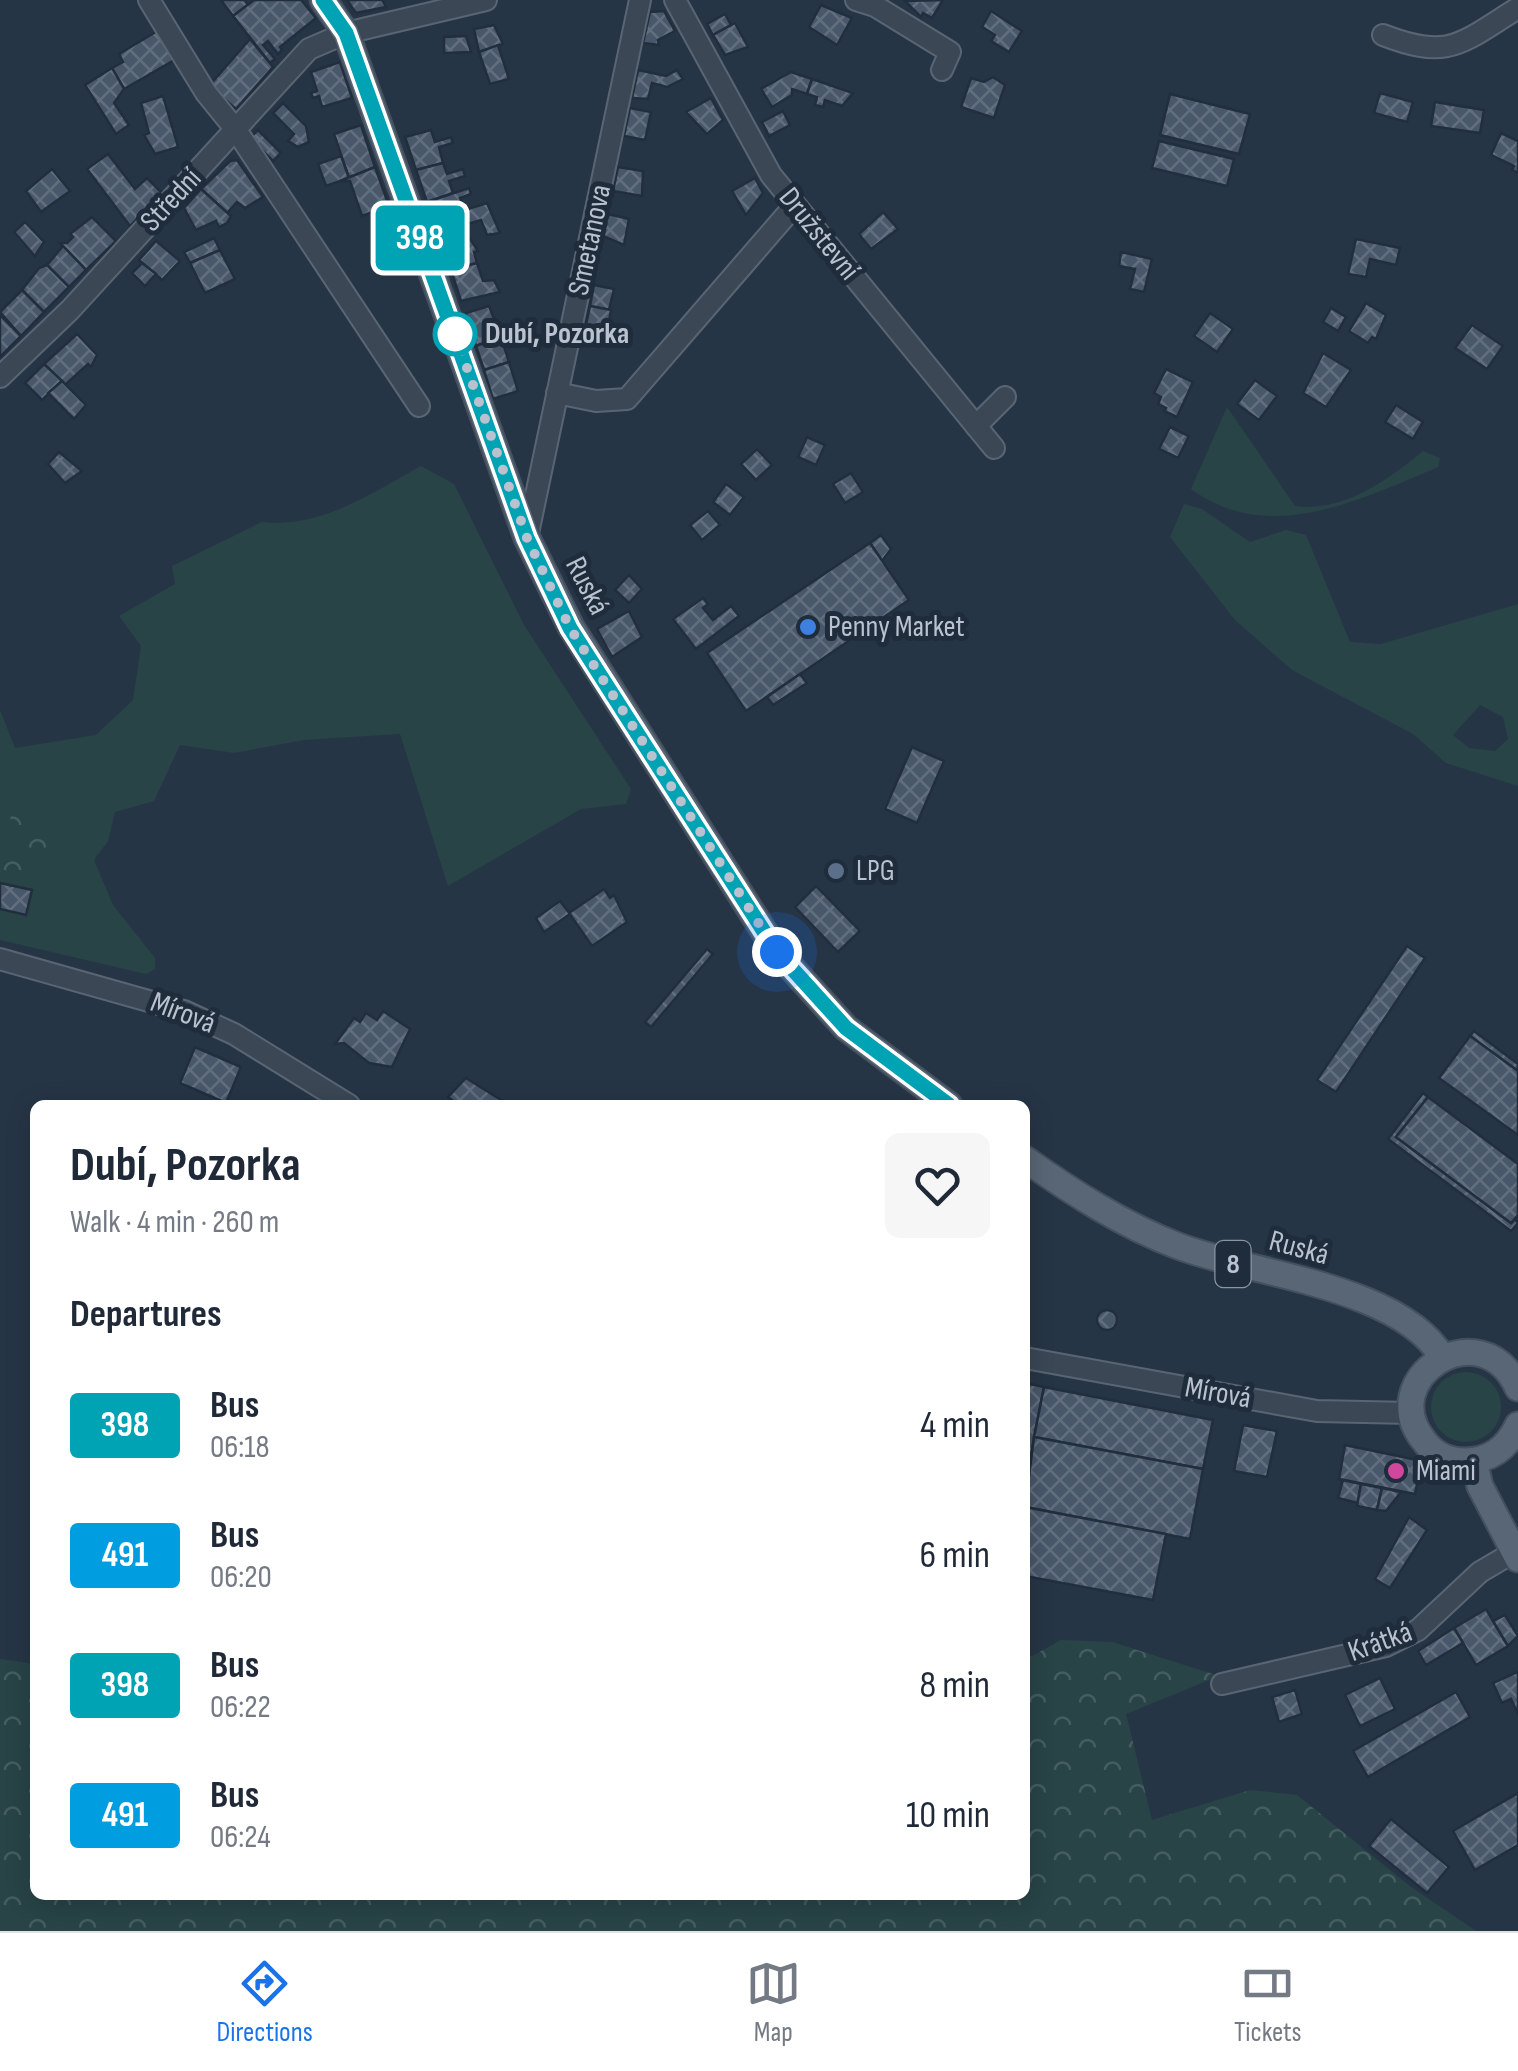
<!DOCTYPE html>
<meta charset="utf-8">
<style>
body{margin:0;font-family:"Sofia Sans Condensed",sans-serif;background:#f6f6f7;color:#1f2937;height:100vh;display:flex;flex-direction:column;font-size:38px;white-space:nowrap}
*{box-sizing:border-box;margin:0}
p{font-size:32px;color:#747a83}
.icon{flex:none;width:55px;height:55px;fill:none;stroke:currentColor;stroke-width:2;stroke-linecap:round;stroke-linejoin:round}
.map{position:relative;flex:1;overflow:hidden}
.side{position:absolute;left:30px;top:1100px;width:1000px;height:800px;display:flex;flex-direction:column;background:#fff;border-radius:15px;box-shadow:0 5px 25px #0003}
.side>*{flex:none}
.badge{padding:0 20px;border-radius:8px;font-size:35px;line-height:65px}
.you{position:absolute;width:50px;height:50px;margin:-25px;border:8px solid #fff;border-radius:50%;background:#1a73e8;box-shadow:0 0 0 15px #1a73e833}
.map>.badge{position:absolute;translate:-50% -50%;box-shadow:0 0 0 5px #fff}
h2{padding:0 40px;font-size:38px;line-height:90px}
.round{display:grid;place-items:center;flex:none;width:105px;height:105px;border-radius:15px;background:#f6f6f7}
.summary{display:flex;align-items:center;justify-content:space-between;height:170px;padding:0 40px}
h1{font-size:48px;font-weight:700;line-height:75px}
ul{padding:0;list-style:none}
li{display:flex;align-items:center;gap:30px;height:130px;padding:0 40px}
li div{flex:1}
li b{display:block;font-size:38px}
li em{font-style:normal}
li .badge{min-width:110px;font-weight:700;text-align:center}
.dock{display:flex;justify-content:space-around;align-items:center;height:140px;border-top:2px solid #e0e1e3;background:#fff;font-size:28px;color:#747a83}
.dock a{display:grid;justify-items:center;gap:5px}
.dock .selected{color:#1a73e8}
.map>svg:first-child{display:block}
</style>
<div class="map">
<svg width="1518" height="1931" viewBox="0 0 1518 1931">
<defs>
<pattern id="forest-crowns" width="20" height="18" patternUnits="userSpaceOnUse" patternTransform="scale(2.5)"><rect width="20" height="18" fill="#284447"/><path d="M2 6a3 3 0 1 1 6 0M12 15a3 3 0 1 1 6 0" fill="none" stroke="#455d60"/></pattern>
<pattern id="building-cross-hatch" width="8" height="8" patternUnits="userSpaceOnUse" patternTransform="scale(2.5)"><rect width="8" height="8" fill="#48576a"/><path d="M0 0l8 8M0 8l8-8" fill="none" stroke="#606e7e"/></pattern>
</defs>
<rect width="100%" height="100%" fill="#263546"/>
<g fill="#284447" fill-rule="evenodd">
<path d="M 1227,407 L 1295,506 C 1342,513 1388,480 1423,451 L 1440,458 L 1438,467 C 1360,500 1268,546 1191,489 Z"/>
<path d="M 421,466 L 454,484 L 524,625 L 631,789 L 626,804 L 581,809 L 448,886 L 400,734 L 304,740 L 234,753 L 180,745 L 154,801 L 115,812 L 108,841 L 94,860 L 113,905 L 155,958 L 155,969 L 146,974 L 0,940 L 0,710 L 15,748 L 96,735 L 133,700 L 141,646 L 119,616 L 175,584 L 172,566 L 262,522 C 320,529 372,493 421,466 Z"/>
<path d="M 1184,504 L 1202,509 L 1250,542 L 1286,530 L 1306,535 L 1350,642 L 1381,644 L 1518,604 L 1518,786 L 1446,763 L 1413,734 L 1292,670 L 1235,620 L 1170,537 ZM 1480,705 L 1503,717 L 1508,739 L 1495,751 L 1469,748 L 1453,735 Z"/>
<circle cx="1466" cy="1407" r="35"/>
</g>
<g fill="url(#forest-crowns)">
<polygon points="11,815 51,824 40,878 0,869"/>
<polygon points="1061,1640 1112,1642 1219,1676 1126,1714 1152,1820 1250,1790 1297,1795 1411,1887 1476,1931 0,1931 0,1659 35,1664 35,1895 1025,1895 1025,1660"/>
</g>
<g fill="url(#building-cross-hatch)" stroke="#212e3d" stroke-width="2.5">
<polygon points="221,0 245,0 248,5 233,16"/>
<polygon points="254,0 301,0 316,18 280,47 282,50 278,54 268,41 263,45 275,59 270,63 233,16"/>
<polygon points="347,0 382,0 386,7 356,13"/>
<polygon points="943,0 932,18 923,13 921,17 905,1"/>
<polygon points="821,5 852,18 837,45 809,27"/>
<polygon points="664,11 675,31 658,40 659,45 643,43 650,12"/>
<polygon points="991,11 1022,31 1009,52 991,41 995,35 982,27"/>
<polygon points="725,14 731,25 713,35 707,24"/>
<polygon points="735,23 748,47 725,55 713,35"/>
<polygon points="494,25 503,44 479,52 474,29"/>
<polygon points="159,30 176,59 124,89 112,68 123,62 119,54"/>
<polygon points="466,36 471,52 444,53 444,37"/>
<polygon points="250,39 273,67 236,109 209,86"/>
<polygon points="498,45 509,79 490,84 479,52"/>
<polygon points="340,62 352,98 322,107 319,96 313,98 311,93 317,91 311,72"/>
<polygon points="112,68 124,89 114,103 129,125 116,134 85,85"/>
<polygon points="638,70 666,76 677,70 683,79 667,87 652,83 648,99 632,98"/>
<polygon points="791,72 812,79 807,94 792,89 792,95 772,107 761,89"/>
<polygon points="993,77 1005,85 994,118 961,107 971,78 984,82"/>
<polygon points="812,79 853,93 842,106 825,100 823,107 815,105 817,97 807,94"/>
<polygon points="1380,93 1413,102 1407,122 1374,113"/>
<polygon points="1170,94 1250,114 1239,154 1160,135"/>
<polygon points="163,96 178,147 155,154 144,135 149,133 141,103"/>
<polygon points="711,98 723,120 707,134 686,112"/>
<polygon points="1435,102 1484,110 1480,133 1431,126"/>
<polygon points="283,103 306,126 309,142 298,147 288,141 294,134 273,113"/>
<polygon points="630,108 651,112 645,140 624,136"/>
<polygon points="783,111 790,125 769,136 762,122"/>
<polygon points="361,125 375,167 349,178 334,134"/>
<polygon points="258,130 281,153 273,161 250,138"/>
<polygon points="431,130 435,142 451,137 453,143 439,147 443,163 416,170 405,137"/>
<polygon points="1501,133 1518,141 1518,173 1512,170 1514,166 1491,155"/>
<polygon points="1159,141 1234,159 1227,186 1152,168"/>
<polygon points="108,154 135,189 147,178 162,193 130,226 87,169"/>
<polygon points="341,156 349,178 326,186 318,164"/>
<polygon points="237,160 263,197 245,208 237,202 227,213 201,189 230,161"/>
<polygon points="443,163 447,174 463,169 465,176 449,181 453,193 427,202 416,170"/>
<polygon points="375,167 389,206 362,216 350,181 340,181"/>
<polygon points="618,167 643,171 642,196 613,191"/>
<polygon points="52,169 70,191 41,212 26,191"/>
<polygon points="755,178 763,193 746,215 732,191"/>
<polygon points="469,188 471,194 460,198 465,210 433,220 427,202"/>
<polygon points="201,189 231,216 227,223 219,227 216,221 196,230 184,208"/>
<polygon points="487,203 500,233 487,235 481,220 464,225 467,234 441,242 433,220"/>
<polygon points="883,212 898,229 871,249 859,234"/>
<polygon points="608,214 629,219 624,245 603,236"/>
<polygon points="92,217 116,241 86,270 60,243 67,243 73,237 70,234"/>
<polygon points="25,222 44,242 35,256 14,232"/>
<polygon points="467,234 478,251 474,252 477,263 451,270 441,242"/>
<polygon points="214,238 220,250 190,263 184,252"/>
<polygon points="1356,239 1400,248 1396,265 1370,259 1366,277 1348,274"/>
<polygon points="156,241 180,261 162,280 139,260"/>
<polygon points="63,246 86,270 69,287 47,265"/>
<polygon points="220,250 235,279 205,293 190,263"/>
<polygon points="1121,252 1152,259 1144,292 1130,289 1135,269 1119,266"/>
<polygon points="142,263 156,274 145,286 132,273"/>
<polygon points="477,263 483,281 494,280 500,292 461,301 451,270"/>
<polygon points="47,265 69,287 44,312 22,290 39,268"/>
<polygon points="594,285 614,289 609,310 590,306"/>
<polygon points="22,290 44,312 21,336 0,312"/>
<polygon points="1366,303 1386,315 1376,339 1372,337 1368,343 1349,331"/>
<polygon points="489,306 501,337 476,346 466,313"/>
<polygon points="590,306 611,310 607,333 585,329"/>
<polygon points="1331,308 1346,317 1338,331 1323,322"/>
<polygon points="1210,313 1233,329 1217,352 1194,336"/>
<polygon points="0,315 21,336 0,357"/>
<polygon points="1472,325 1503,346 1487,369 1455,348"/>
<polygon points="525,326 530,338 509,348 506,336"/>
<polygon points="77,334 97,355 91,367 88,364 65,385 44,364"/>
<polygon points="501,337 509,362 484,370 476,346"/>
<polygon points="1323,353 1351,370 1326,407 1303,393"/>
<polygon points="509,362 518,391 493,399 484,370"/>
<polygon points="44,364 62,381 42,400 25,383"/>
<polygon points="1166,369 1193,382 1177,417 1164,411 1166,408 1158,404 1161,397 1154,393"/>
<polygon points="1255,380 1277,396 1259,420 1237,404"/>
<polygon points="62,381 86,405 74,419 48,393"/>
<polygon points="1396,405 1423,422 1413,439 1385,422"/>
<polygon points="1170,427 1189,436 1178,458 1159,449"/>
<polygon points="807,437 825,445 816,465 798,457"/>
<polygon points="757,449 772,465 756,480 741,464"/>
<polygon points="59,452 82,471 65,483 48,464"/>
<polygon points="851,473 863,492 845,503 833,484"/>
<polygon points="726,484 744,497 730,515 713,502"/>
<polygon points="708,511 720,525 702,540 690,525"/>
<polygon points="881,535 891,549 882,561 870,543"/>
<polygon points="870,543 909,600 746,711 707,653"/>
<polygon points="629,575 642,589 629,603 615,590"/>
<polygon points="703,598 708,604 703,608 713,620 731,606 739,616 696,649 673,619"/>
<polygon points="629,611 642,637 612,657 597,629"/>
<polygon points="800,674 807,683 773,705 767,697"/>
<polygon points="912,747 944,761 917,823 885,809"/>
<polygon points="0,883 32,890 26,915 0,909"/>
<polygon points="816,886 860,931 838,952 795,907"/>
<polygon points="604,889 610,898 614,895 627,922 592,946 569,913"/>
<polygon points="560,901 570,914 544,932 536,918"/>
<polygon points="1407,946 1425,958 1336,1092 1317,1080"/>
<polygon points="707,949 713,954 651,1027 645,1022"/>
<polygon points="383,1011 410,1029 392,1067 369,1063 344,1043 335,1044 354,1018 360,1022 366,1013 377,1020"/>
<polygon points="1474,1031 1518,1064 1518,1071 1470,1036"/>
<polygon points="1470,1036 1518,1071 1518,1135 1439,1078"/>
<polygon points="195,1047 241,1067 226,1103 180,1083"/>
<polygon points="466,1078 509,1105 449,1105 452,1100 448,1097"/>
<polygon points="1423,1093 1428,1097 1396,1137 1511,1223 1515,1219 1518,1223 1511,1231 1388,1139"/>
<polygon points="1428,1097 1518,1164 1518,1215 1511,1223 1396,1137"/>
<circle cx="1107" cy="1320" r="10"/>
<polygon points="1025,1383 1044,1387 1025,1486"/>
<polygon points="1044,1387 1213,1420 1203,1469 1034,1437"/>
<polygon points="1243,1425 1277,1431 1267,1477 1234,1471"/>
<polygon points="1034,1437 1203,1469 1190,1539 1025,1507"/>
<polygon points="1345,1445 1422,1461 1415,1494 1339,1479"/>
<polygon points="1343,1480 1361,1484 1358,1503 1338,1498"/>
<polygon points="1361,1484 1382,1488 1377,1510 1357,1506"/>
<polygon points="1382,1488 1401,1492 1386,1511 1377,1510"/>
<polygon points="1025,1507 1166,1534 1153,1600 1025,1576"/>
<polygon points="1409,1517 1427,1530 1390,1588 1375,1579"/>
<polygon points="1486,1609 1508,1646 1476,1665 1454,1628"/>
<polygon points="1505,1615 1518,1636 1508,1646 1493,1621"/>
<polygon points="1454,1628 1463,1643 1426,1665 1418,1651"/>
<polygon points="1517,1672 1518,1672 1518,1714 1511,1699 1502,1703 1493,1683"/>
<polygon points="1380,1678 1395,1709 1360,1726 1345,1695"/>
<polygon points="1295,1690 1302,1714 1279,1722 1272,1697"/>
<polygon points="1456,1692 1470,1717 1368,1777 1353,1751"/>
<polygon points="1518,1793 1518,1845 1475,1870 1453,1831"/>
<polygon points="1391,1819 1449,1867 1427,1893 1369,1846"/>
</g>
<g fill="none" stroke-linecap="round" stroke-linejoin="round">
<g stroke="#596572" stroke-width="24">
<g id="minor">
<polyline points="149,0 206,93 236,130 419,406"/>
<polyline points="675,0 771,175 994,448"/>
<polyline points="856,0 875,6 950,52 942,70"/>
<path d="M 1383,35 C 1450,61 1461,43 1518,8"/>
<polyline points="0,377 70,310 309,49 346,33 486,0"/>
<polyline points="557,393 596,401 627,399 795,205"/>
<polyline points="976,426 1005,397"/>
<polyline points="527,538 640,0"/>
<polyline points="0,959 184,1011 234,1034 349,1105"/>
<polyline points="1025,1358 1317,1411 1411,1413"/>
<polyline points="1222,1684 1386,1646 1418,1630 1480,1572 1514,1552"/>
</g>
</g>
<g stroke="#44505e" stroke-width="29">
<g id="major">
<polyline points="323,0 346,33 527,538 571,627 777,952 846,1028 949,1105"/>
<path d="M 1025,1159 C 1073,1193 1123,1225 1178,1246 C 1251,1274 1400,1286 1442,1357"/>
<path d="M 1518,1388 C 1482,1308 1372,1379 1425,1442 C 1434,1454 1449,1461 1465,1461 C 1490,1461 1508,1447 1518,1425"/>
<polyline points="1474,1461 1480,1486 1518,1559"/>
</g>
</g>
<use href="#minor" stroke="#3b4755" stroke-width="20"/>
<use href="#major" stroke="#596675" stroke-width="25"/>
</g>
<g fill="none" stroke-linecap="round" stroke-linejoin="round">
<g stroke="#fff" stroke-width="22">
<polyline id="line" points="323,0 346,33 527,538 570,628 777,952 846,1028 949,1105"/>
</g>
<use href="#line" stroke="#00a3b4" stroke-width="15"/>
<polyline stroke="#b9c2ce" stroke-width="10" stroke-dasharray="0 18" points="455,334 527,538 570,628 777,952"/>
</g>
<circle fill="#fff" stroke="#00a3b4" stroke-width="5" cx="455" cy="334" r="20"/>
<circle fill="#3f7fe0" stroke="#1f2c3b" stroke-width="4" cx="808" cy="627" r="10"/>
<circle fill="#5c6f8a" stroke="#1f2c3b" stroke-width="4" cx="836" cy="871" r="10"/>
<circle fill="#d1479c" stroke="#1f2c3b" stroke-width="4" cx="1396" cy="1471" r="10"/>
<g text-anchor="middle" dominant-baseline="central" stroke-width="10" stroke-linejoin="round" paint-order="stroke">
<rect fill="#1f2c3b" stroke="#8b95a2" stroke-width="2.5" x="1215.5" y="1241" width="35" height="46" rx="8"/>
<g font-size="28" font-weight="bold" fill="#b9c2ce">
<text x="1233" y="1264">8</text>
</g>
<g font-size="30" fill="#b9c2ce" stroke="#1f2c3b">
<text transform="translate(171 200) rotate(-47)">Střední</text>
<text transform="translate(819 234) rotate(51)">Družstevní</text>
<text transform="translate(590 240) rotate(-78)">Smetanova</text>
<text transform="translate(587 586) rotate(63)">Ruská</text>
<text transform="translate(183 1013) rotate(21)">Mírová</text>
<text transform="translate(1299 1248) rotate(15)">Ruská</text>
<text transform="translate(1218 1393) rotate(10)">Mírová</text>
<text transform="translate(1380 1642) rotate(-20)">Krátká</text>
</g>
<g font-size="30" font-weight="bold" fill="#b9c2ce" stroke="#1f2c3b" text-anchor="start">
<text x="485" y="334">Dubí, Pozorka</text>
</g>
<g font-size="30" fill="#b9c2ce" stroke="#1f2c3b" text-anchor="start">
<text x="828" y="627">Penny Market</text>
<text x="856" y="871">LPG</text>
<text x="1416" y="1471">Miami</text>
</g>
</g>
</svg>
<div class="you" style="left:777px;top:952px"></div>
<b class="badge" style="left:420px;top:238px;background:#00a3b4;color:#fff">398</b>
<section class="side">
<div class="summary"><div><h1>Dubí, Pozorka</h1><p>Walk · 4 min · 260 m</p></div><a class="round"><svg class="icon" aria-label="heart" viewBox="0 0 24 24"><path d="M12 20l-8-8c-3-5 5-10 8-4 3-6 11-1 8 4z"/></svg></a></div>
<h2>Departures</h2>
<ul>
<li><span class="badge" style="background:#00a3b4;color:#fff">398</span><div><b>Bus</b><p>06:18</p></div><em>4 min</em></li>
<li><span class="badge" style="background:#009ee0;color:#fff">491</span><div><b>Bus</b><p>06:20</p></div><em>6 min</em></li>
<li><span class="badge" style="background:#00a3b4;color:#fff">398</span><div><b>Bus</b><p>06:22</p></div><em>8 min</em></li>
<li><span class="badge" style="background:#009ee0;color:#fff">491</span><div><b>Bus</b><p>06:24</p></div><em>10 min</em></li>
</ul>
</section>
</div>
<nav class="dock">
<a class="selected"><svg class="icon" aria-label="directions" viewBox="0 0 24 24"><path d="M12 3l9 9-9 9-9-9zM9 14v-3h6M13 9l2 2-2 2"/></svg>Directions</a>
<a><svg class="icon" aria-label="map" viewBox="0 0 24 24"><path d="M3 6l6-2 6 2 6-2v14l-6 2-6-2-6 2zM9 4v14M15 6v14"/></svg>Map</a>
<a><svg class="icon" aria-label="tickets" viewBox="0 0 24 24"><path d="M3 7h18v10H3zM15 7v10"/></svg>Tickets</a>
</nav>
